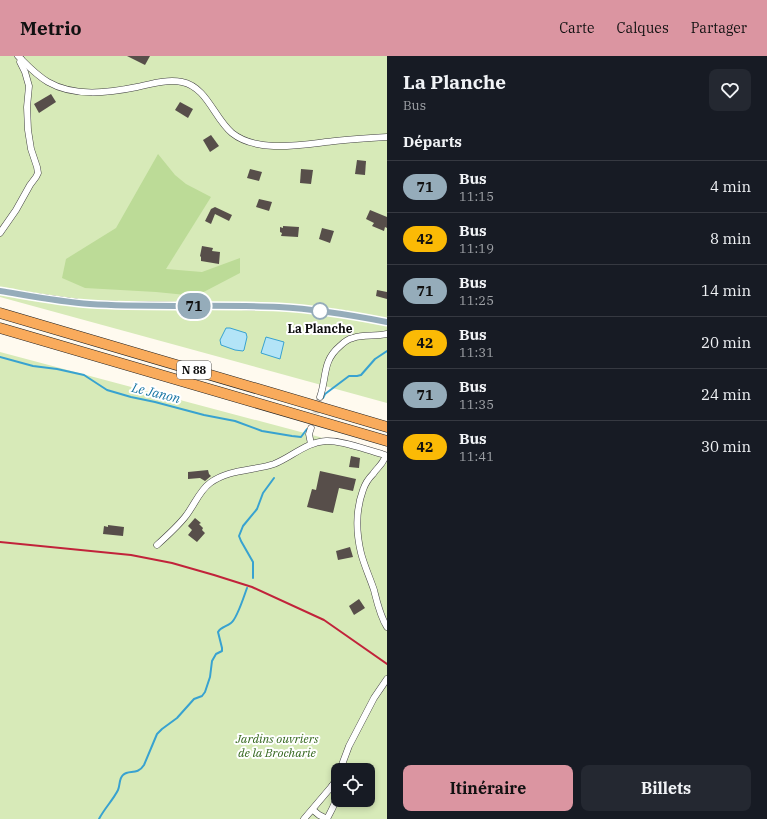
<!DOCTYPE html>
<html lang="fr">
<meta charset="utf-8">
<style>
body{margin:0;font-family:"IBM Plex Serif",serif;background:#242831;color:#f1f3f6;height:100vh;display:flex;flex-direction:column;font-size:15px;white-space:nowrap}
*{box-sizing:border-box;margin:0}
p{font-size:13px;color:#9ea1a6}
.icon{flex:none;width:22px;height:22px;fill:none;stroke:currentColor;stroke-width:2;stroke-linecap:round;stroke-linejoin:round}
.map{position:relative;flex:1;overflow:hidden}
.drawer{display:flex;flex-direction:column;background:#171b24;width:380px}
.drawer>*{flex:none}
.badge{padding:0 8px;border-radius:13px;font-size:14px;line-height:26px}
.tools{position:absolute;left:331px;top:707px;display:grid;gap:8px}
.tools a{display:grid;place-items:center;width:44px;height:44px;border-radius:8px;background:#171b24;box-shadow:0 2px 6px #0003;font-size:20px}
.map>.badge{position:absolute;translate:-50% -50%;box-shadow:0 0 0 2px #fff}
h2{padding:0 16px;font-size:15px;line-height:36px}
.round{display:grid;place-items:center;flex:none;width:42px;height:42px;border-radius:8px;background:#242831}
.overview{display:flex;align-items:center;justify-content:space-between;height:68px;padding:0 16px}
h1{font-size:19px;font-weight:800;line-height:30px}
.cta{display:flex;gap:8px;margin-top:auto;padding:8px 16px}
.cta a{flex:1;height:46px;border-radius:8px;background:#db95a1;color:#111;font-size:16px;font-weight:800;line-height:46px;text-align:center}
.cta a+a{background:#242831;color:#f1f3f6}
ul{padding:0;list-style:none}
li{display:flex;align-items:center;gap:12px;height:52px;padding:0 16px;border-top:1px solid #363941}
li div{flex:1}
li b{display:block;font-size:15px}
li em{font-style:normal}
li .badge{min-width:44px;font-weight:700;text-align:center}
header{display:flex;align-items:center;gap:24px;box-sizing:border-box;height:56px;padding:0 20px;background:#db95a1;color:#111}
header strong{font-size:19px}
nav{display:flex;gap:22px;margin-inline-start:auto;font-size:14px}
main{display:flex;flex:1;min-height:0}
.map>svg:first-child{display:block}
</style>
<header>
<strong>Metrio</strong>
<nav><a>Carte</a><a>Calques</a><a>Partager</a></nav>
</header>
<main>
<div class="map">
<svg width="387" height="763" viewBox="0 0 387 763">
<rect width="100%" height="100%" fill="#fffaef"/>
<g fill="#d7eab8" fill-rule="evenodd">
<polygon points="0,0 387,0 387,347 0,241"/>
<path d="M 0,296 L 387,399 L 387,763 L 0,763 ZM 338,714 L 368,714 L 368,744 L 338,744 Z"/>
</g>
<polygon fill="#bcdb97" points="158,98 175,119 186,128 211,141 166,213 202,216 240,202 240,217 196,240 156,236 85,232 62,222 66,203 116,172"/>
<g fill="#b3e4f7" stroke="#38a2d0">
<polygon points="226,272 230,272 246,277 247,281 244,294 243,295 235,294 221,289 220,284"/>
<polygon points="266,281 284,286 280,303 261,297"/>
</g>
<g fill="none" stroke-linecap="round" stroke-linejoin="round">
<g stroke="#38a2d0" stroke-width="2">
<polyline points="0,301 33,310 57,313 84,319 107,334 131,341 155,346 204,359 235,365 262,375 292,380 301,381 307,373"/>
<polyline points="323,342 325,338 349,320 357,320 361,319 375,303 387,295"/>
<polyline points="253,522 253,506 241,485 239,480 243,470 257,453 263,437 274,422"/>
<path d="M 99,763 C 104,753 113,744 118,734 C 120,730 119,722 123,719 C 129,713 137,720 144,709 L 157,678 L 162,673 L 177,662 L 194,643 L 202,640 L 205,636 L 210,621 L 212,605 L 216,598 L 222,595 L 222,592 L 218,576 C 221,571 226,571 231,567 C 237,563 244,540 247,532"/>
</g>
</g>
<g fill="#574e4a">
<polygon points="127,0 150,0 145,9"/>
<polygon points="51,38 56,46 39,57 34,48"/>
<polygon points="180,46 193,53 188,62 175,54"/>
<polygon points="211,79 219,90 210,96 203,84"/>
<polygon points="357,104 366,105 365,119 355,118"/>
<polygon points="250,113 262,116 259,125 247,122"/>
<polygon points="301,113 313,114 311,128 300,127"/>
<polygon points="259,143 272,146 269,155 256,151"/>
<polygon points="215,151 232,159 229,165 215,158 211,168 205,165 211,153"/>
<polygon points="370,154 387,161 387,172 385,171 384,175 372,170 374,167 366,163"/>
<polygon points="283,170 299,171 298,181 281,180 282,177 280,176 280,171 283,172"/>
<polygon points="322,172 334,175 330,187 319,183"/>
<polygon points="202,190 213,192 212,195 220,196 219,208 201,205 201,201 200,200"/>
<polygon points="377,234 387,236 387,243 376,240"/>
<polygon points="351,400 360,402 359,412 349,411"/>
<polygon points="208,414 209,418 211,420 205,425 200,422 188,423 188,416"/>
<polygon points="320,415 356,423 353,435 339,432 333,457 307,451 312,433 316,434"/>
<polygon points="195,462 201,467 199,468 203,472 202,474 205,477 197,486 188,479 192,474 188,470"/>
<polygon points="108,469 124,471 123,480 103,478 104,470 108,471"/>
<polygon points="350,491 353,501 338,504 336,495"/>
<polygon points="359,543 365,552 354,559 349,550"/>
</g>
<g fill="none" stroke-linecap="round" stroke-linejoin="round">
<polyline stroke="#dbd7cd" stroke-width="6" stroke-dasharray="6 3" stroke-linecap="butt" points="313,366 320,341"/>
<g stroke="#414141" stroke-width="7">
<g id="minor">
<path d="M 18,0 C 27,9 36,19 48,26 C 74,41 108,37 137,31 C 151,28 167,23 182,26 C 207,31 214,62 232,77 C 258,98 305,88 335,85 C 353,83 370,82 387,81"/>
<polyline points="0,177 16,154 30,129 36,121 38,117 37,111 31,93 28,74 27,51 29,30 25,16 20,6 21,3"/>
<polyline points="0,235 31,240 89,248 278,251 314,254 344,258 387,266"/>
<path d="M 320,341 C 327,321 322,305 340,290 C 344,286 348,283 353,282 C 364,278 376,281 387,278"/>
<polyline points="311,372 309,378 311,388"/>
<path d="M 157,489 C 167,480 177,471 185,461 C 194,450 199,435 210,427 C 229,413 253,415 274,408 C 292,401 306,386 326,385 C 342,384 366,394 382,398 L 385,399 L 385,401 C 383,408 377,412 373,418 C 369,422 365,428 363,434 C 356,453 356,476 361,497 C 364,509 370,522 374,534 C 377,546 380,560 387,571"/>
<polyline points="340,714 349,690 374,642 387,623"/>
<polyline points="313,754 319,759 327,763"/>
<polyline points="304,763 332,730 338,721"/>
<path d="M 327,763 C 332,752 342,740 332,730"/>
</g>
</g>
<g stroke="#1f1f1f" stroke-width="11">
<g id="trunk">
<polyline points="0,257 387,371"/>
<polyline points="0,272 387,385"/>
</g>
</g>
<use href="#minor" stroke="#fff" stroke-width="6"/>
<use href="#trunk" stroke="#f9ab5c" stroke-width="10"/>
<polyline stroke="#c1233a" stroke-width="2" points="0,486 131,499 172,507 214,519 252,531 324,564 387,608"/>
</g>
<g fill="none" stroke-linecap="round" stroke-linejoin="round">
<g stroke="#fff" stroke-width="9">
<path id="line" d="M 0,235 C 30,240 60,246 90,248 C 153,252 216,248 279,251 C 315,253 351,259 387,266"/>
</g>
<use href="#line" stroke="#95acba" stroke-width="6"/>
</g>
<circle fill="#fff" stroke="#95acba" stroke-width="2" cx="320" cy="255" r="8"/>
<g text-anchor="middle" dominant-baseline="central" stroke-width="4" stroke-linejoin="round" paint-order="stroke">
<rect fill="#fff" stroke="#565656" stroke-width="1" x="177" y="305" width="34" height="18" rx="3"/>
<g font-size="11" font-weight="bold" fill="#0e0e0e">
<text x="194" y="314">N 88</text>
</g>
<g font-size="12" font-weight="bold" fill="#0e0e0e" stroke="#fff">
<text x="320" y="272">La Planche</text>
</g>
<g font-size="12" font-style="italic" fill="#34671d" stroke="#fff">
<text x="277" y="682">Jardins ouvriers<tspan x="277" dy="14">de la Brocharie</tspan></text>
</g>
<g font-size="13" font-style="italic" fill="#1473a3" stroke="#fff">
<text transform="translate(156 337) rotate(14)">Le Janon</text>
</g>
</g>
</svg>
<div class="tools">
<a><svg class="icon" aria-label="locate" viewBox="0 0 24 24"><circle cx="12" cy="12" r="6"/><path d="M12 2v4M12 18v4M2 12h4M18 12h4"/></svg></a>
</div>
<b class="badge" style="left:194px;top:250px;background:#95acba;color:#111">71</b>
</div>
<section class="drawer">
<div class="overview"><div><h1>La Planche</h1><p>Bus</p></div><a class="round"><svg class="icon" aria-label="heart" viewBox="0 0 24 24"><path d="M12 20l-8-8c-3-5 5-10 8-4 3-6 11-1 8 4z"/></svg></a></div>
<h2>Départs</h2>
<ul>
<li><span class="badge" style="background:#95acba;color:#111">71</span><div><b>Bus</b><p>11:15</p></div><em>4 min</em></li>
<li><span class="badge" style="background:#fbba05;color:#111">42</span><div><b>Bus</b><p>11:19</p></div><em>8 min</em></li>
<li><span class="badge" style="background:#95acba;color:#111">71</span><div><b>Bus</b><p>11:25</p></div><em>14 min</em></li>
<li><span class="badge" style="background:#fbba05;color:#111">42</span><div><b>Bus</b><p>11:31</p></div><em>20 min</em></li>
<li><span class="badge" style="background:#95acba;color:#111">71</span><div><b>Bus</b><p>11:35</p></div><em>24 min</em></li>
<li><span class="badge" style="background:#fbba05;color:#111">42</span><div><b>Bus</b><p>11:41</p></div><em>30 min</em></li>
</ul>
<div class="cta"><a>Itinéraire</a><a>Billets</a></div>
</section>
</main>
